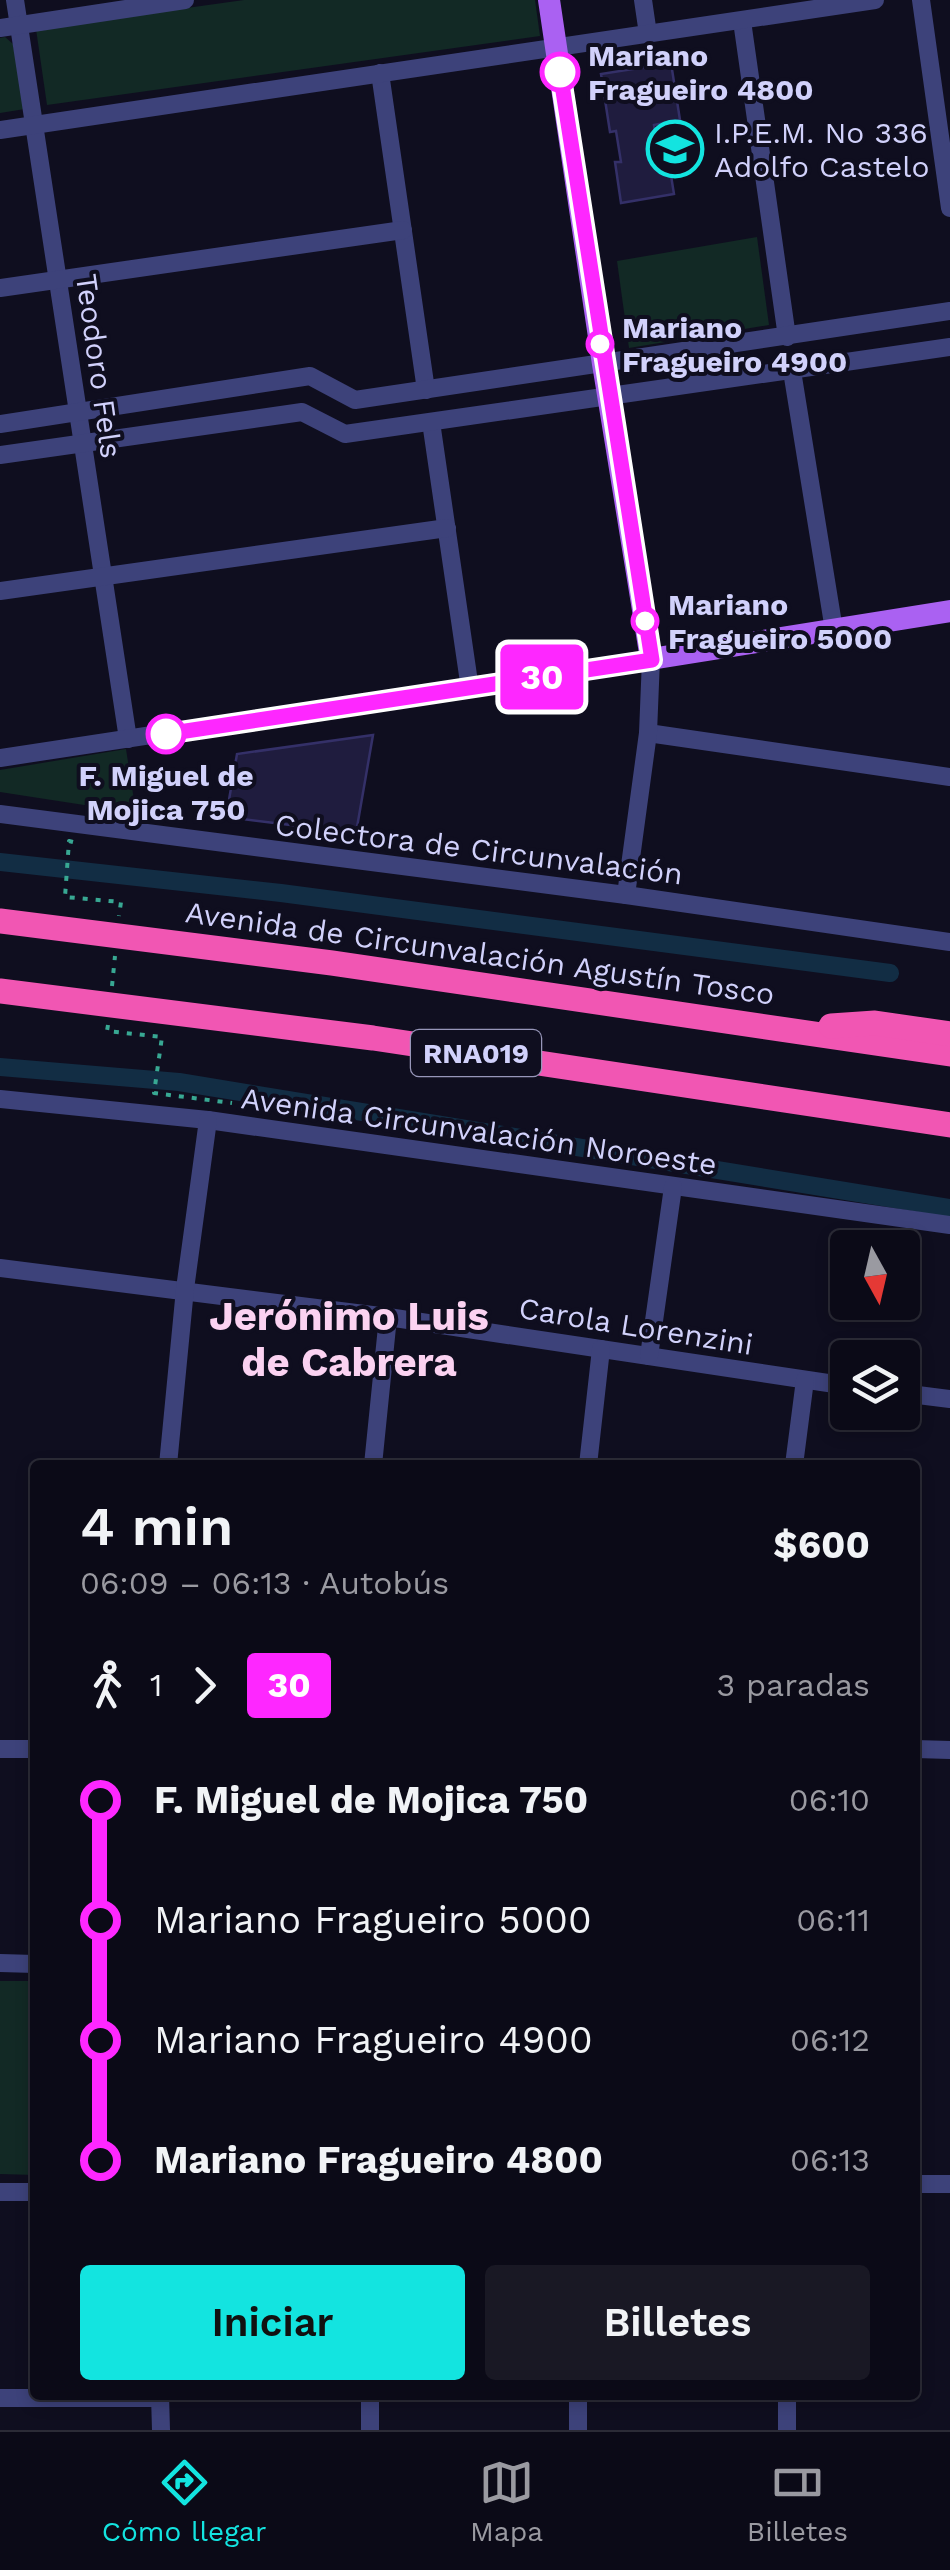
<!DOCTYPE html>
<html lang="es">
<meta charset="utf-8">
<style>
body{margin:0;font-family:"Work Sans",sans-serif;background:#191824;color:#f1f3f6;height:100vh;display:flex;flex-direction:column;font-size:38px;white-space:nowrap}
*{box-sizing:border-box;margin:0}
p{font-size:32px;color:#9a9aa1}
.icon{flex:none;width:55px;height:55px;fill:none;stroke:currentColor;stroke-width:2;stroke-linecap:round;stroke-linejoin:round}
.map{position:relative;flex:1;overflow:hidden}
.details{position:absolute;left:30px;top:1460px;width:890px;height:940px;display:flex;flex-direction:column;background:#0b0a17;border-radius:10px;box-shadow:0 5px 15px #0003,0 0 0 2px #2b2b36}
.details>*{flex:none}
.badge{padding:0 20px;border-radius:8px;font-size:35px;line-height:65px}
.needle{width:65px;rotate:172deg}
.tools{position:absolute;left:830px;top:1230px;display:grid;gap:20px}
.tools a{display:grid;place-items:center;width:90px;height:90px;border-radius:10px;background:#0b0a17;box-shadow:0 5px 15px #0003,0 0 0 2px #2b2b36;font-size:50px}
.map>.badge{position:absolute;translate:-50% -50%;box-shadow:0 0 0 5px #fff}
.legs{display:flex;align-items:center;gap:15px;height:110px;padding:0 50px;font-size:32px}
.legs p{margin-inline-start:auto}
.headline{display:flex;align-items:center;justify-content:space-between;height:170px;padding:0 50px}
h1{font-size:55px;font-weight:600;line-height:75px}
.action{display:flex;gap:20px;margin-top:auto;padding:20px 50px}
.action a{flex:1;height:115px;border-radius:10px;background:#13e4e0;color:#111;font-size:40px;font-weight:600;line-height:115px;text-align:center}
.action a+a{background:#191824;color:#f1f3f6}
ul{padding:0 50px;list-style:none}
li{display:flex;align-items:center;gap:35px;height:120px;font-size:38px}
li i{display:grid;place-items:center;width:15px;height:100%;margin:0 12px;background:currentColor}
li i::after{content:'';width:25px;height:25px;margin:-12px;border:8px solid;border-radius:50%;background:#0b0a17}
li p{margin-inline-start:auto}
li:first-child i{background:linear-gradient(#0000 50%,currentColor 0)}
li:last-child i{background:linear-gradient(currentColor 50%,#0000 0)}
.tab-bar{display:flex;justify-content:space-around;align-items:center;height:140px;border-top:2px solid #2b2b36;background:#0b0a17;font-size:28px;color:#9a9aa1}
.tab-bar a{display:grid;justify-items:center;gap:5px}
.tab-bar .selected{color:#13e4e0}
.map>svg:first-child{display:block}
</style>
<div class="map">
<svg width="950" height="2430" viewBox="0 0 950 2430">
<rect width="100%" height="100%" fill="#0f0e1f"/>
<g fill="#122925">
<polygon points="244,0 535,0 540,36 47,105 36,29"/>
<polygon points="5,37 13,44 25,109 0,113 0,38"/>
<polygon points="757,237 769,325 629,348 617,261"/>
<polygon points="126,749 136,813 0,792 0,770"/>
<polygon points="0,1981 35,1981 35,2175 0,2174"/>
</g>
<g fill="none" stroke-linecap="round" stroke-linejoin="round">
<g stroke="#122d44" stroke-width="18">
<polyline points="0,862 281,893 890,973"/>
<polyline points="0,1067 179,1082 950,1208"/>
</g>
</g>
<g fill="#1f1c3e" stroke="#343068" stroke-width="2.5">
<polygon points="671,63 680,120 654,125 658,153 667,151 674,194 621,203 615,162 621,162 616,131 610,132 601,74"/>
<polygon points="373,735 356,833 226,817 237,754"/>
</g>
<g fill="none" stroke-linecap="round" stroke-linejoin="round">
<g stroke="#38a893" stroke-width="4" stroke-dasharray="5 8" stroke-linecap="butt">
<polyline points="73,842 69,841 65,897 121,902 119,916"/>
<polyline points="112,986 115,956"/>
<polyline points="108,1025 107,1031 162,1037 154,1093 232,1103"/>
</g>
<g stroke="#3d427a" stroke-width="18">
<polyline points="15,0 128,739"/>
<polyline points="643,0 648,34"/>
<polyline points="921,0 950,208"/>
<polyline points="742,21 787,337"/>
<polyline points="0,28 185,0"/>
<polyline points="380,73 426,390"/>
<polyline points="0,130 875,0"/>
<polyline points="0,288 403,230"/>
<polyline points="792,371 834,630"/>
<polyline points="431,422 470,689"/>
<polyline points="0,424 310,376 355,400 950,311"/>
<polyline points="0,455 302,412 345,434 950,347"/>
<polyline points="0,591 447,528"/>
<polyline points="648,733 950,777"/>
<polyline points="0,758 651,659 648,733 626,895"/>
<polyline points="0,814 626,895 950,942"/>
<polyline points="0,1099 208,1120 950,1225"/>
<polyline points="0,1268 388,1317 848,1386"/>
<polyline points="649,1356 673,1187"/>
<polyline points="902,1393 950,1399"/>
<polyline points="168,1465 185,1289 208,1120"/>
<polyline points="373,1465 388,1317"/>
<polyline points="588,1465 601,1349"/>
<polyline points="794,1465 805,1380"/>
<polyline points="0,1749 35,1749"/>
<polyline points="915,1749 950,1750"/>
<polyline points="0,1963 35,1964"/>
<polyline points="915,2184 950,2184"/>
<polyline points="0,2192 35,2192"/>
<polyline points="160,2395 161,2430"/>
<polyline points="370,2395 370,2430"/>
<polyline points="0,2398 160,2398"/>
<polyline points="578,2430 578,2395"/>
<polyline points="787,2430 787,2395"/>
</g>
<polyline stroke="#aa61f2" stroke-width="22" points="549,0 603,364 651,659 950,611"/>
<g stroke="#f156b3" stroke-width="25">
<polyline points="0,921 332,963 950,1054"/>
<polyline points="0,991 373,1038 950,1125"/>
<polyline points="831,1026 875,1023 950,1034"/>
</g>
</g>
<g fill="none" stroke-linecap="round" stroke-linejoin="round">
<g stroke="#fff" stroke-width="22">
<polyline id="line-1" points="166,734 652,660 560,72"/>
</g>
<use href="#line-1" stroke="#fe27ff" stroke-width="15"/>
</g>
<defs>
<g id="school-ring" transform="scale(2.875)"><circle r="9.5" fill="#0f0e1f" stroke="#13e4e0" stroke-width="1.5"/><path d="M0-5L7-2L0 1L-7-2ZM-4 1L0 2.5L4 1V4Q0 6-4 4Z" fill="#13e4e0"/></g>
</defs>
<g fill-rule="evenodd">
<use href="#school-ring" x="675" y="149"/>
</g>
<g fill="#fff" stroke="#fe27ff" stroke-width="5">
<circle cx="560" cy="72" r="18"/>
<circle cx="600" cy="344" r="12"/>
<circle cx="645" cy="621" r="12"/>
<circle cx="166" cy="734" r="18"/>
</g>
<g text-anchor="middle" dominant-baseline="central" stroke-width="8" stroke-linejoin="round" paint-order="stroke">
<rect fill="#0f0e1f" stroke="#9796b9" stroke-width="2.5" x="411" y="1030" width="130" height="46" rx="8"/>
<g font-size="28" font-weight="bold" fill="#d1d1fb">
<text x="476" y="1053">RNA019</text>
</g>
<g font-size="30" font-weight="bold" fill="#d1d1fb" stroke="#0f0e1f" text-anchor="start">
<text x="588" y="55">Mariano<tspan x="588" dy="34">Fragueiro 4800</tspan></text>
<text x="622" y="327">Mariano<tspan x="622" dy="34">Fragueiro 4900</tspan></text>
<text x="668" y="604">Mariano<tspan x="668" dy="34">Fragueiro 5000</tspan></text>
<text x="166" y="775" text-anchor="middle">F. Miguel de<tspan x="166" dy="34">Mojica 750</tspan></text>
</g>
<g font-size="30" fill="#d1d1fb" stroke="#0f0e1f" text-anchor="start">
<text x="714" y="132">I.P.E.M. No 336<tspan x="714" dy="34">Adolfo Castelo</tspan></text>
</g>
<g font-size="30" fill="#d1d1fb" stroke="#0f0e1f">
<text transform="translate(99 366) rotate(82)">Teodoro Fels</text>
<text transform="translate(479 849) rotate(7)">Colectora de Circunvalación</text>
<text transform="translate(480 953) rotate(8)">Avenida de Circunvalación Agustín Tosco</text>
<text transform="translate(479 1131) rotate(8)">Avenida Circunvalación Noroeste</text>
<text transform="translate(636 1326) rotate(9)">Carola Lorenzini</text>
</g>
<g font-size="40" font-weight="bold" fill="#fbd2f1" stroke="#0f0e1f">
<text x="349" y="1316">Jerónimo Luis<tspan x="349" dy="46">de Cabrera</tspan></text>
</g>
</g>
</svg>
<div class="tools">
<a><svg class="needle" viewBox="-14 -14 28 28"><path d="M0-13l5 13h-10z" fill="#e53935"/><path d="M0 13l5-13h-10z" fill="#9a9aa1"/></svg></a>
<a><svg class="icon" aria-label="layers" viewBox="0 0 24 24"><path d="M12 4l9 5-9 5-9-5zM3 14l9 5 9-5"/></svg></a>
</div>
<b class="badge" style="left:542px;top:677px;background:#fe27ff;color:#fff">30</b>
<section class="details">
<div class="headline"><div><h1>4 min</h1><p>06:09 – 06:13 · Autobús</p></div><b>$600</b></div>
<div class="legs"><svg class="icon" aria-label="walk" viewBox="0 0 24 24"><circle cx="13" cy="4" r="2"/><path d="M13 8l-2 6 4 7M11 14l-3 7M7 12l3-4h3l4 4"/></svg>1<svg class="icon" aria-label="forward" viewBox="0 0 24 24"><path d="M9 5l7 7-7 7"/></svg><b class="badge" style="background:#fe27ff;color:#fff">30</b><p>3 paradas</p></div>
<ul>
<li><i style="color:#fe27ff"></i><b>F. Miguel de Mojica 750</b><p>06:10</p></li>
<li><i style="color:#fe27ff"></i><span>Mariano Fragueiro 5000</span><p>06:11</p></li>
<li><i style="color:#fe27ff"></i><span>Mariano Fragueiro 4900</span><p>06:12</p></li>
<li><i style="color:#fe27ff"></i><b>Mariano Fragueiro 4800</b><p>06:13</p></li>
</ul>
<div class="action"><a>Iniciar</a><a>Billetes</a></div>
</section>
</div>
<nav class="tab-bar">
<a class="selected"><svg class="icon" aria-label="directions" viewBox="0 0 24 24"><path d="M12 3l9 9-9 9-9-9zM9 14v-3h6M13 9l2 2-2 2"/></svg>Cómo llegar</a>
<a><svg class="icon" aria-label="map" viewBox="0 0 24 24"><path d="M3 6l6-2 6 2 6-2v14l-6 2-6-2-6 2zM9 4v14M15 6v14"/></svg>Mapa</a>
<a><svg class="icon" aria-label="tickets" viewBox="0 0 24 24"><path d="M3 7h18v10H3zM15 7v10"/></svg>Billetes</a>
</nav>
